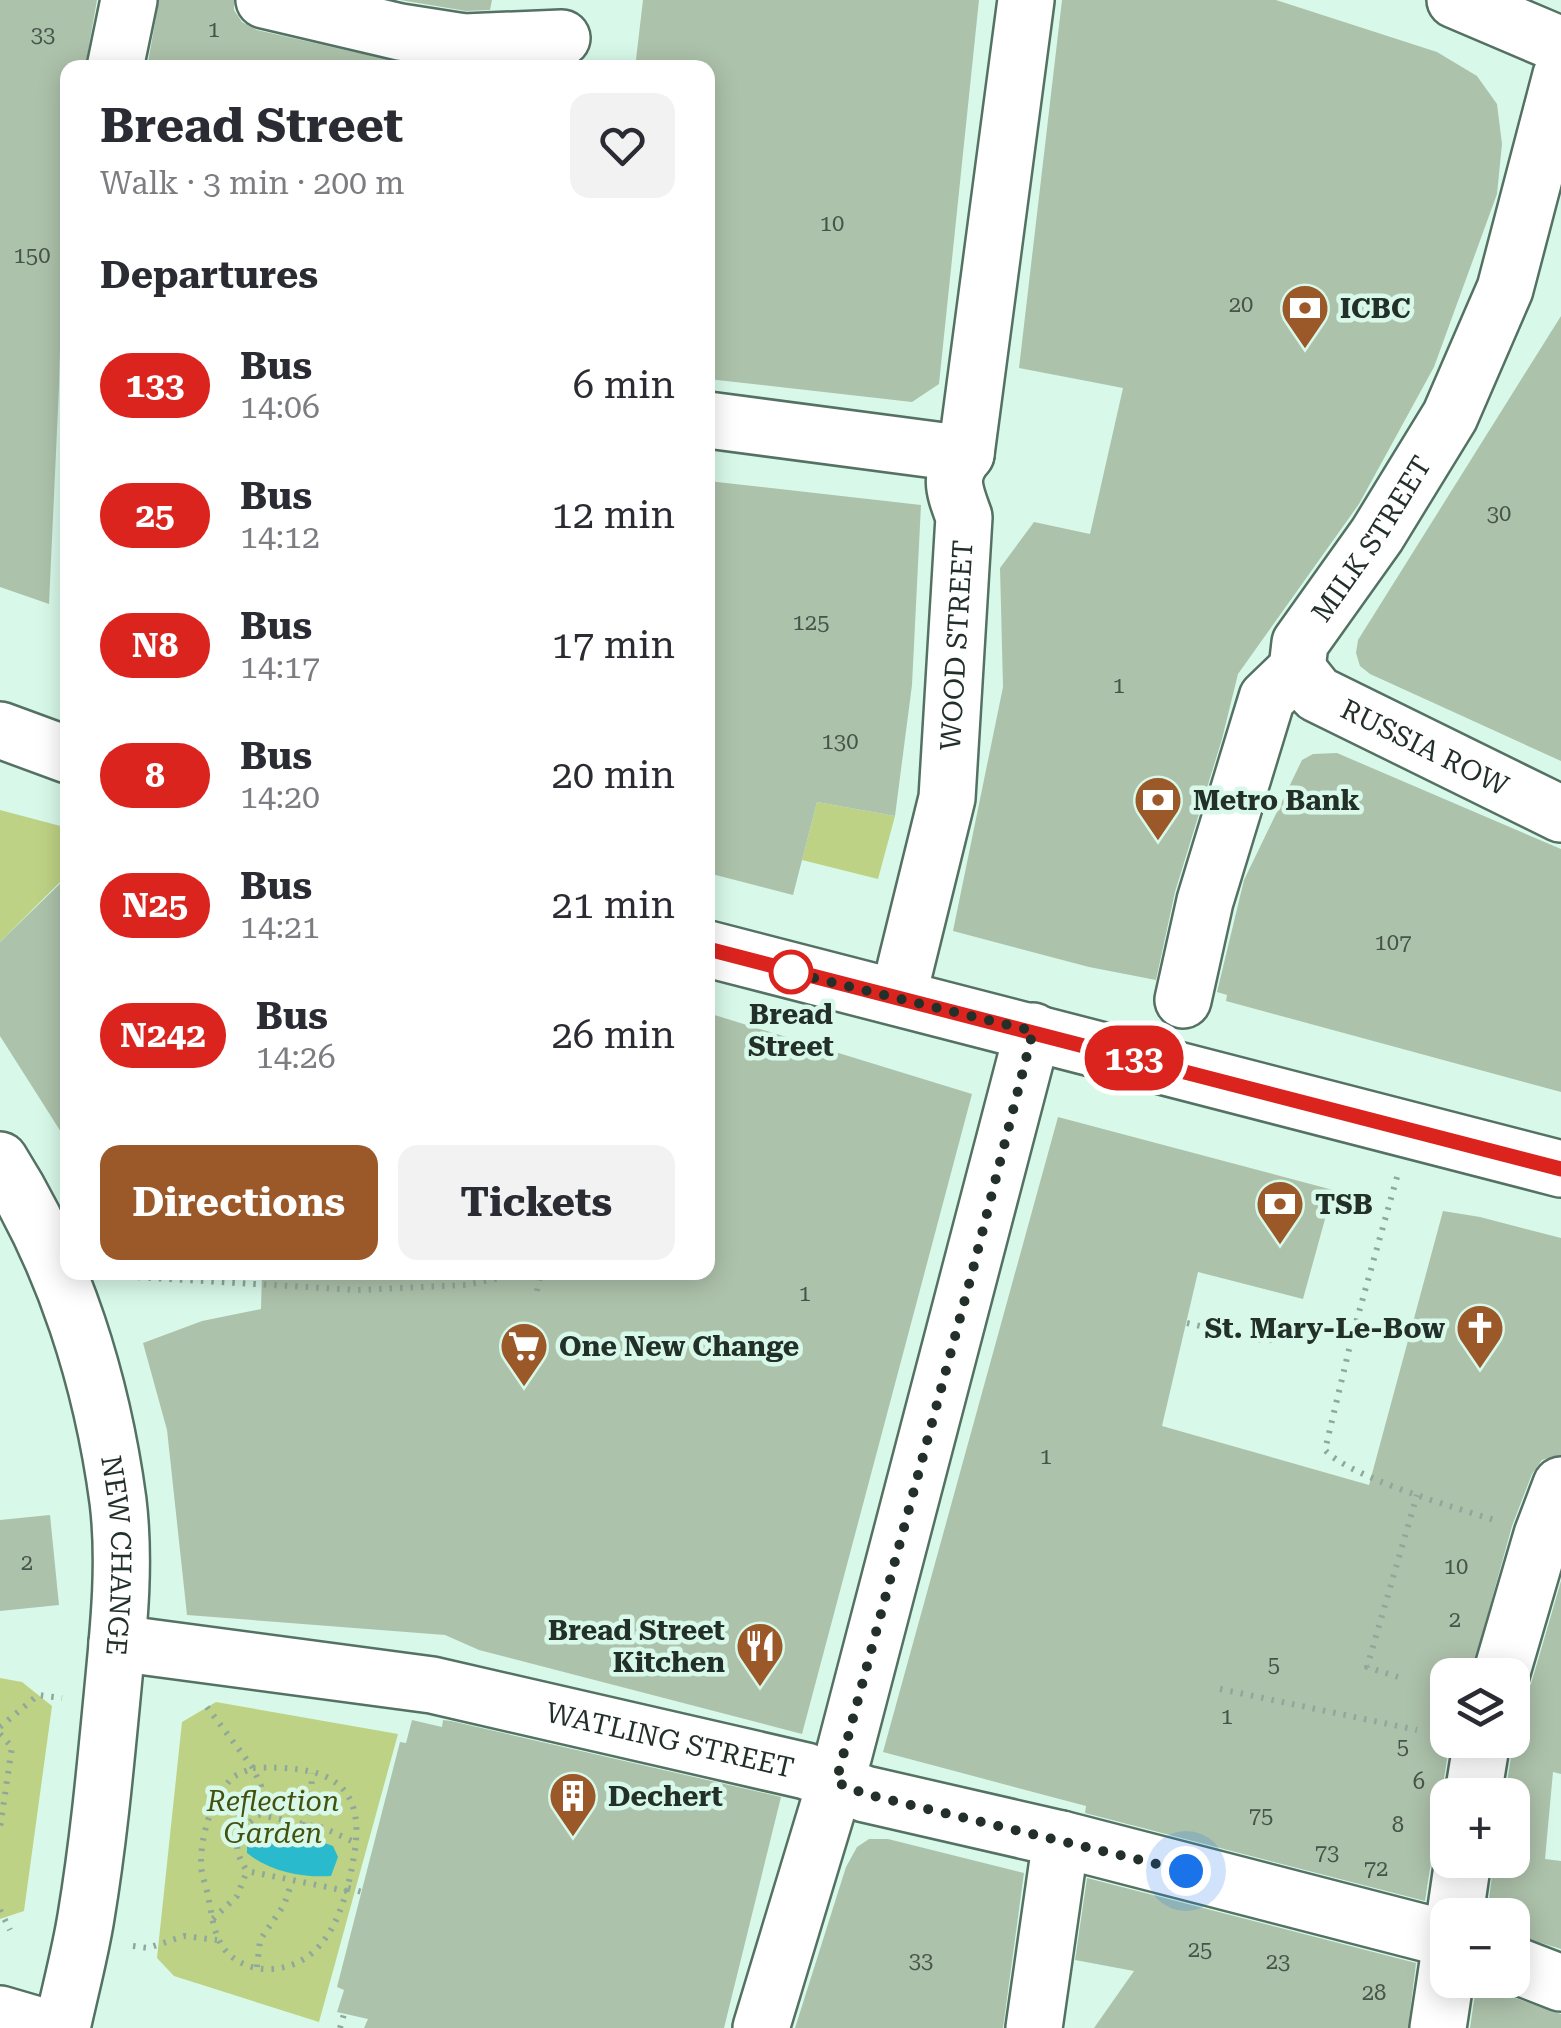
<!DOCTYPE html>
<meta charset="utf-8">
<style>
body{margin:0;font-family:"Roboto Serif",serif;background:#f2f2f3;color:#2b2b33;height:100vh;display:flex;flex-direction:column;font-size:38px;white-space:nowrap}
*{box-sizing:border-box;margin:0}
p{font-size:32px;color:#7c7c81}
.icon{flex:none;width:55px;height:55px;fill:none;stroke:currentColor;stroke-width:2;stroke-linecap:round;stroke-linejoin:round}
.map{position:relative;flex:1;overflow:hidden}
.drawer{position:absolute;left:60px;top:60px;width:655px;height:1220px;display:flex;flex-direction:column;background:#fff;border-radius:20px;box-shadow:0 5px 25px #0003}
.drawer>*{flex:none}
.badge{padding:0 20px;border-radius:32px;font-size:35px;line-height:65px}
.tools{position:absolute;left:1430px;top:1658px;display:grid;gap:20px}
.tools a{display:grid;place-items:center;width:100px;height:100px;border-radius:20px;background:#fff;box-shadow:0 5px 25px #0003;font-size:50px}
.you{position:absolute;width:50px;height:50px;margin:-25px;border:8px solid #fff;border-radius:50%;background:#1a73e8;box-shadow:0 0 0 15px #1a73e833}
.map>.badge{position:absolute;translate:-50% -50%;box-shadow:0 0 0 5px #fff}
h2{padding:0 40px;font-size:38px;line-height:90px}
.round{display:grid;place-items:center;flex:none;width:105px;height:105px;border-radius:20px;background:#f2f2f3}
.summary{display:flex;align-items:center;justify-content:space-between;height:170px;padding:0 40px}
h1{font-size:48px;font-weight:700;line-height:75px}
.action{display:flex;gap:20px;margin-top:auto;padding:20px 40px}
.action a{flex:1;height:115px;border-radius:20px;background:#9b5828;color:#fff;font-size:40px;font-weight:700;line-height:115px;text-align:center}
.action a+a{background:#f2f2f3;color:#2b2b33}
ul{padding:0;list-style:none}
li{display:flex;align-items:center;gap:30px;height:130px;padding:0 40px}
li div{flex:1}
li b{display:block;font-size:38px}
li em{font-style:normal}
li .badge{min-width:110px;font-weight:700;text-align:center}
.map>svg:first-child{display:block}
</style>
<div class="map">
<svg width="1561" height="2028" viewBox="0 0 1561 2028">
<rect width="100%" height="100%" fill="#d8f9e9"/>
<g fill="#bed285">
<polygon points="817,802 895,816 878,879 802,860"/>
<polygon points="0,810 68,828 67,875 0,942"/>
<polygon points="0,1678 22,1682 52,1706 24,1911 0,1919"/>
<polygon points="216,1702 398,1734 319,2022 174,1976 157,1958 182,1722"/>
</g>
<path fill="#2abace" d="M 259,1827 L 296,1833 L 333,1846 L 338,1857 L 331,1876 C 302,1878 269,1871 247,1853 L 247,1840 L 253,1829 Z"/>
<g fill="#adc2ab">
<polygon points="0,0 97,0 85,68 68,68 59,387 49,604 0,587"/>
<polygon points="159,0 234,0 234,10 242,22 257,30 425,68 147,68"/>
<polygon points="400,0 492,0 490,10 466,11"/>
<polygon points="643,0 979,0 939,384 912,402 708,379 708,68 635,68"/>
<polygon points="1062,0 1276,0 1437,52 1477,76 1497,104 1502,144 1497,194 1434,367 1359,504 1238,674 1222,739 1175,892 1156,980 1089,967 953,931 1003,687 1000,568 1034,522 1090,534 1123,388 1019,368"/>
<polygon points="1561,316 1561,761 1370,674 1360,666 1356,653 1358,640"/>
<polygon points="708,481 921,505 912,685 895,816 817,802 793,895 708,873"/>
<polygon points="1337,753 1561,849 1561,1092 1226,1001 1227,995 1217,992 1244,880 1302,760 1313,754"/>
<polygon points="68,876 68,1143 0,1036 0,942"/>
<polygon points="708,1013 972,1094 802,1734 479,1650 445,1635 187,1615 167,1430 143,1343 202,1321 261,1309 262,1272 708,1272"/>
<polygon points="1058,1117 1333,1190 1303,1299 1198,1272 1162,1426 1369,1485 1443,1211 1480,1217 1561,1238 1561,1455 1542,1460 1532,1474 1512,1526 1471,1675 1448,1675 1448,1740 1450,1740 1442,1791 1448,1811 1448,1834 1438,1841 1432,1855 1425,1901 1085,1813 1086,1806 883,1752"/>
<polygon points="50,1515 59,1605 0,1611 0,1520"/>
<polygon points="1561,1581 1561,1774 1553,1772 1545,1859 1561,1861 1561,1949 1512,1934 1512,1915 1487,1915 1494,1860 1512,1860 1512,1795 1505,1795 1513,1745 1512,1703 1523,1697 1531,1684"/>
<polygon points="412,1720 442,1727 443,1720 451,1721 781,1797 724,2028 364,2028 368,2019 337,2012 344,1990 337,1987 400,1742 406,1743"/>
<polygon points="869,1839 888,1839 1024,1873 1003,2028 795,2028 846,1867 857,1847"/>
<polygon points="1087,1878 1416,1963 1408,2028 1094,2028 1134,1971 1075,1960"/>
<polygon points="1477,1980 1486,1980 1501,1993 1561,2014 1561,2028 1470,2028"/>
</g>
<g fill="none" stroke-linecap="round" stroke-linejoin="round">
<g stroke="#547163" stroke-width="60">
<g id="minor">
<polyline points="264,0 400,32 464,42 562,38"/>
<polyline points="1455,0 1561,45"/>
<polyline points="115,68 129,0"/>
<polyline points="708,420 966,454"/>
<path id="s1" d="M 1297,669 L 1317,694 L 1561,814"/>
<polyline points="0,730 68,755"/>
<polyline points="708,949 1561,1169"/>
<path id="s2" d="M 898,997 L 947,798 L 964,517 C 955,492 947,476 966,454 L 1026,0"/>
<path id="s3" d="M 1183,1000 L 1205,901 L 1267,698 L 1297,669 L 1300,643 L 1377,535 L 1450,416 L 1505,289 L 1561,75"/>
<path id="s4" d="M 0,1160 C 65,1262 102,1382 118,1501 C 126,1566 118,1634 112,1698 C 105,1771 98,1845 86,1917 C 80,1954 70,1991 62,2028"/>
<path id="s5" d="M 117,1643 L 432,1685 L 806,1771 L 865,1794 L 1061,1839 L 1448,1939"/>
<polyline points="1501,1675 1542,1535 1561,1485"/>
<polyline points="1473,1795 1482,1740"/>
<polyline points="1455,1915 1463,1860"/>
<polyline points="1512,1964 1561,1983"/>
<polyline points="0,2014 48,2028"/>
<polyline points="761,2028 844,1754 1033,1031"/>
<polyline points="1034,2028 1061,1839"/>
<polyline points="1438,2028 1448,1962"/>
</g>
</g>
<g stroke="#8fa89c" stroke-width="6" stroke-dasharray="2.5 8" stroke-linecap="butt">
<path d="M 1397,1177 L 1352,1337 L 1325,1450 C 1351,1478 1454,1507 1494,1520"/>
<polyline points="117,1276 358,1290 466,1285 530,1272"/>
<polyline points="537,1291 541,1272"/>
<polyline points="1187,1323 1266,1341 1316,1329 1351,1337"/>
<polyline points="1398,1677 1367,1667 1417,1495"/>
<polyline points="1220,1689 1417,1730"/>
<polyline points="207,1707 253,1768 261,1786 259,1815"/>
<polyline points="0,1727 38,1695 62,1698"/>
<polyline points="0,1734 12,1747 0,1828"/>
<path d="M 253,1768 C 320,1765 368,1777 354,1856 C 346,1904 329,1965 272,1969 C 254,1970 237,1964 225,1950 C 214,1936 212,1917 209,1900 C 207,1888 201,1875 201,1863 C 201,1835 212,1798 232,1778 C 237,1774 246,1771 253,1768 Z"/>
<polyline points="305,1825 311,1804 312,1773"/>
<polyline points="348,1888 362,1892"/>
<path d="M 347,1891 L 247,1871 C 231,1846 234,1833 259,1815 L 324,1828 L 356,1843"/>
<polyline points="0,1910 10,1930"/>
<polyline points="213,1919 237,1896 247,1871"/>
<polyline points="133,1946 148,1948 184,1936 217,1940"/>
<polyline points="257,1967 260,1940 284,1905 292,1882"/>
<polyline points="340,2028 344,2014"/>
</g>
<use href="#minor" stroke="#fff" stroke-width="55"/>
</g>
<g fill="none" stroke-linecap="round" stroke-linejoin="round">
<g stroke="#fff" stroke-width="22">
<polyline id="line" points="708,949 1561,1169"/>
</g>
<use href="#line" stroke="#dc241f" stroke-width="15"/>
<polyline stroke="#232f29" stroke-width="10" stroke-dasharray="0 18" points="791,972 785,971 1033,1031 972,1273 836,1782 865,1794 1186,1871"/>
</g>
<defs>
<g id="bank-pin" transform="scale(2.5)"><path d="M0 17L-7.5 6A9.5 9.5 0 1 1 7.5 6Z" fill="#9b5828" stroke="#d8f9e9"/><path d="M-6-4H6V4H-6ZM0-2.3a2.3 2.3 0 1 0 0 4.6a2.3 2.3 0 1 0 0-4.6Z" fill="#fff"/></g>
<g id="church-pin" transform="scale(2.5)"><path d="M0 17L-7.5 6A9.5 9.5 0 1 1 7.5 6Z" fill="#9b5828" stroke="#d8f9e9"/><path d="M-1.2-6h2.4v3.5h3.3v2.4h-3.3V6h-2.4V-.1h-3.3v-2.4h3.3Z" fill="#fff"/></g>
<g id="supermarket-pin" transform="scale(2.5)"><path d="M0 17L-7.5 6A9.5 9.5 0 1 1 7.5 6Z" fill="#9b5828" stroke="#d8f9e9"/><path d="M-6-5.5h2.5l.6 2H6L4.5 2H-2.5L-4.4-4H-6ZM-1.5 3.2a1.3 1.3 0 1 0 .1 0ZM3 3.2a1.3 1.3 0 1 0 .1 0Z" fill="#fff"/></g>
<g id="restaurant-pin" transform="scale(2.5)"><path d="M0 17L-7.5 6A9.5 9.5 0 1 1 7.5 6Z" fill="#9b5828" stroke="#d8f9e9"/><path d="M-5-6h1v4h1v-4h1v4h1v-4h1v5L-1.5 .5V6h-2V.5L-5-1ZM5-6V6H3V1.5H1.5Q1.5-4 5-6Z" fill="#fff"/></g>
<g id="building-pin" transform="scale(2.5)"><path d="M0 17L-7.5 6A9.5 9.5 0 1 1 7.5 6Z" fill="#9b5828" stroke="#d8f9e9"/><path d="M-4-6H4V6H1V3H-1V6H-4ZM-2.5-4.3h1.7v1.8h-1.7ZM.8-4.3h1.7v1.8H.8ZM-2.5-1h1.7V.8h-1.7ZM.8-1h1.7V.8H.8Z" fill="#fff"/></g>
</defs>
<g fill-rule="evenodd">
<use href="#bank-pin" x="1305" y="308"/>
<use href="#bank-pin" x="1158" y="800"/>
<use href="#bank-pin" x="1280" y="1204"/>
<use href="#church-pin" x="1480" y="1328"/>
<use href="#supermarket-pin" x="524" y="1346"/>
<use href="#restaurant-pin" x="760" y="1646"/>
<use href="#building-pin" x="573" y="1796"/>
</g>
<circle fill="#fff" stroke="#dc241f" stroke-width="5" cx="791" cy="972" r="20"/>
<g text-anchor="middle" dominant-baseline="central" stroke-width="9" stroke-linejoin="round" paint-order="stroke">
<g font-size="22" fill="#46544a">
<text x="214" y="29">1</text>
<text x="43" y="34">33</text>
<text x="832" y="223">10</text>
<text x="32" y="255">150</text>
<text x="1241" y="304">20</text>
<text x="1499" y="513">30</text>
<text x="811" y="622">125</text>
<text x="1119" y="685">1</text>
<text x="840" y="741">130</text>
<text x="1393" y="942">107</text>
<text x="805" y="1293">1</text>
<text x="1046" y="1456">1</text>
<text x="27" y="1562">2</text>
<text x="1456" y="1566">10</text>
<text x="1455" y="1619">2</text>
<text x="1274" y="1664">5</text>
<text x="1227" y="1716">1</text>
<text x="1403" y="1746">5</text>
<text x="1419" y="1781">6</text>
<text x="1261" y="1815">75</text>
<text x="1398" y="1824">8</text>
<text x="1327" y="1852">73</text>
<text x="1376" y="1868">72</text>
<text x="1200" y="1949">25</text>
<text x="921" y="1960">33</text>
<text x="1278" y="1961">23</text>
<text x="1374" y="1992">28</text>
</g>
<g font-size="28" font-weight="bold" fill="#232f29" stroke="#d8f9e9" text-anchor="start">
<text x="1340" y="308">ICBC</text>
<text x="1193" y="800">Metro Bank</text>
<text x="1315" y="1204">TSB</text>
<text x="1445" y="1328" text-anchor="end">St. Mary-Le-Bow</text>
<text x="559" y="1346">One New Change</text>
<text x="725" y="1630" text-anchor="end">Bread Street<tspan x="725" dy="32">Kitchen</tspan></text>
<text x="608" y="1796">Dechert</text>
</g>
<g font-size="28" fill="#232f29" stroke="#d8f9e9">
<text stroke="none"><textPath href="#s3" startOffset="508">MILK STREET</textPath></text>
<text stroke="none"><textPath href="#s2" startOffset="358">WOOD STREET</textPath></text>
<text stroke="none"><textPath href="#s1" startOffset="152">RUSSIA ROW</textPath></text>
<text stroke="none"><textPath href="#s4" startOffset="418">NEW CHANGE</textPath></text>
<text stroke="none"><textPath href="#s5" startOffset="562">WATLING STREET</textPath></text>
</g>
<g font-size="28" font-weight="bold" fill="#232f29" stroke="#d8f9e9">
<text x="791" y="1014">Bread<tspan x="791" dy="32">Street</tspan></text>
</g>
<g font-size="28" font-style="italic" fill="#43500e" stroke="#d8f9e9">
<text x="273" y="1801">Reflection<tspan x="273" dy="32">Garden</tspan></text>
</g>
</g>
</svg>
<div class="tools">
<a><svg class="icon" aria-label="layers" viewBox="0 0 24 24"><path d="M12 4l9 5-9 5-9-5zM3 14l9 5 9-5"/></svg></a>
<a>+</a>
<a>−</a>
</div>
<div class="you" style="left:1186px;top:1871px"></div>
<b class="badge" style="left:1134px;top:1058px;background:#dc241f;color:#fff">133</b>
<section class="drawer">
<div class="summary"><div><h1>Bread Street</h1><p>Walk · 3 min · 200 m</p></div><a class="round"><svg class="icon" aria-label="heart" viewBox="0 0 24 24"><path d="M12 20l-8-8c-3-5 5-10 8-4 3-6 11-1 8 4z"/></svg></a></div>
<h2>Departures</h2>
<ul>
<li><span class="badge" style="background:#dc241f;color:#fff">133</span><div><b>Bus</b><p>14:06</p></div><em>6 min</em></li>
<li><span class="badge" style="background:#dc241f;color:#fff">25</span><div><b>Bus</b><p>14:12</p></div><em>12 min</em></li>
<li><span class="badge" style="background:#dc241f;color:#fff">N8</span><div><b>Bus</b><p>14:17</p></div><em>17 min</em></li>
<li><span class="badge" style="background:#dc241f;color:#fff">8</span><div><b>Bus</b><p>14:20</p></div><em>20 min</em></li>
<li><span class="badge" style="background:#dc241f;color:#fff">N25</span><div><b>Bus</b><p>14:21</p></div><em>21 min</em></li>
<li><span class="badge" style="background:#dc241f;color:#fff">N242</span><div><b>Bus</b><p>14:26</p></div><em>26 min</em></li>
</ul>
<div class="action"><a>Directions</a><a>Tickets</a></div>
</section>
</div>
